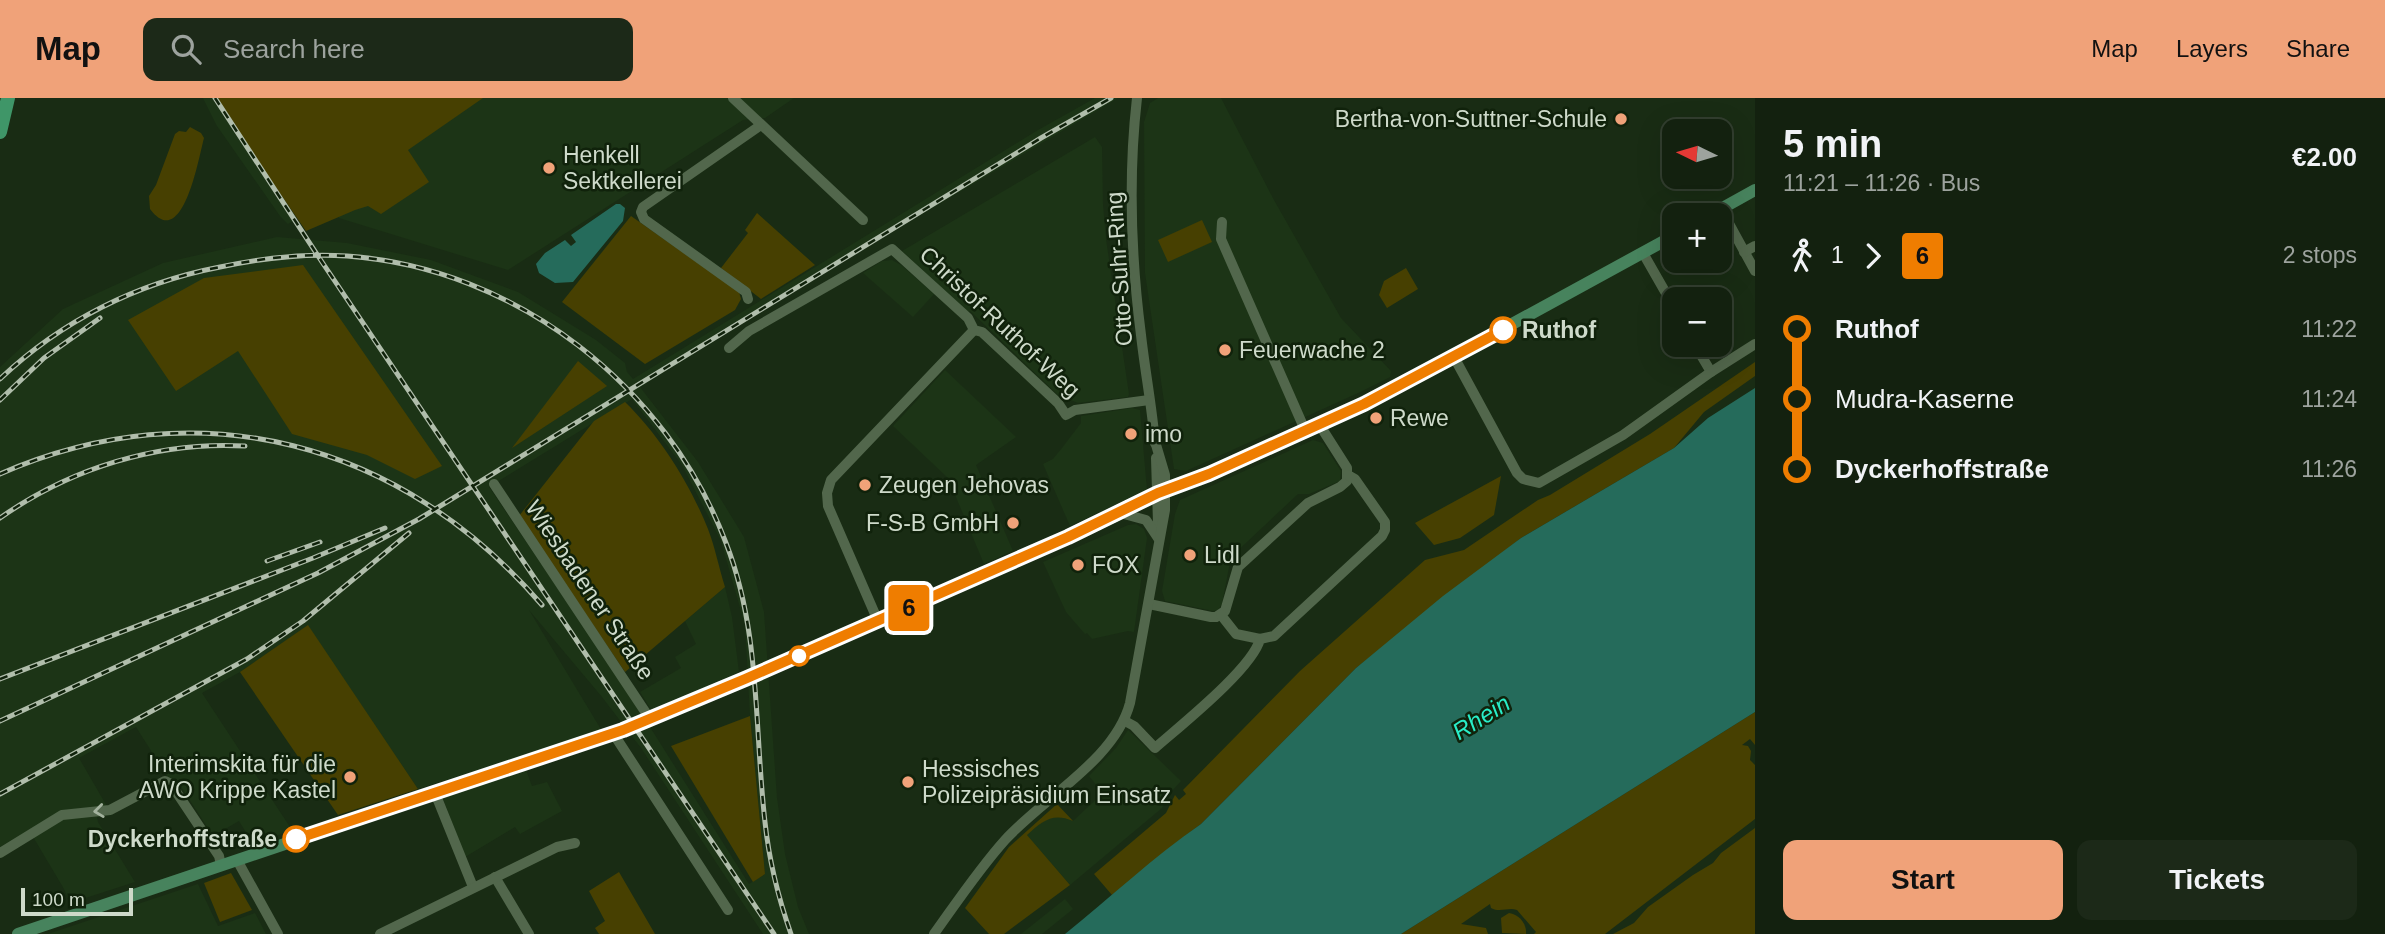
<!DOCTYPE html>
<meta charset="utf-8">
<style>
body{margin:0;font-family:Helvetica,sans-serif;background:#1c2918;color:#f1f3f6;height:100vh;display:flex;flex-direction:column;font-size:26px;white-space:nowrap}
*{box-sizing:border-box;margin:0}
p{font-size:23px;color:#9da39e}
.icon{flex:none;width:38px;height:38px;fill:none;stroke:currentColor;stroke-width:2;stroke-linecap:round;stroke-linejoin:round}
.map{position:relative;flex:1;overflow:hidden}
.side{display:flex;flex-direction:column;background:#13210f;width:630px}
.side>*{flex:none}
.badge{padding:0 14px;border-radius:5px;font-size:24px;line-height:46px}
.needle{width:46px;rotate:275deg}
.fabs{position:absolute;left:1662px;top:21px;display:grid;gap:14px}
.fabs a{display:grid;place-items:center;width:70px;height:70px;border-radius:14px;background:#13210f;box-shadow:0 7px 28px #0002,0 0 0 2px #323e2f;font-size:35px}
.scale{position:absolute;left:21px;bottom:18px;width:112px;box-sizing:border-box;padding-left:7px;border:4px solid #cedaca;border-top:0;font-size:19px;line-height:24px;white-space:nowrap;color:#cedaca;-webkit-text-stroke:5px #10220b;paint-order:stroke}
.map>.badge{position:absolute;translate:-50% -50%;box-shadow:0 0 0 4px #fff}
.legs{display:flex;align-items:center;gap:10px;height:77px;padding:0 28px;font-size:23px}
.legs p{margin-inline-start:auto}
.summary{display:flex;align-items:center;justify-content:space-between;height:119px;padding:0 28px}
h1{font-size:38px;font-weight:800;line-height:52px}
.button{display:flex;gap:14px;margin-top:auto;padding:14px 28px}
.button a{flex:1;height:80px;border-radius:14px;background:#f0a279;color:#111;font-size:28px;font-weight:800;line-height:80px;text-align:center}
.button a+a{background:#1c2918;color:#f1f3f6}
ul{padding:0 28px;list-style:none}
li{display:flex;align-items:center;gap:24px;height:70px;font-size:26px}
li i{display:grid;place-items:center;width:10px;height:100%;margin:0 9px;background:currentColor}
li i::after{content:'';width:18px;height:18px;margin:-9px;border:5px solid;border-radius:50%;background:#13210f}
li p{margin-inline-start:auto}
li:first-child i{background:linear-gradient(#0000 50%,currentColor 0)}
li:last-child i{background:linear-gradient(currentColor 50%,#0000 0)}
header{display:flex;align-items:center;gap:42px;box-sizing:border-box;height:98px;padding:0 35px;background:#f0a279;color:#111}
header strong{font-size:33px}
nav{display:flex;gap:38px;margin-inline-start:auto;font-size:24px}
.search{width:490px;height:63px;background:#1c2918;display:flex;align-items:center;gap:18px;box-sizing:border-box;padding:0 24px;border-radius:14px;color:#9da39e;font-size:26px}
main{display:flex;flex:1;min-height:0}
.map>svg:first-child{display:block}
</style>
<header>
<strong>Map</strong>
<div class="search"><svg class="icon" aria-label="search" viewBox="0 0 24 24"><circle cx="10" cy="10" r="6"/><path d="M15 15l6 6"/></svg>Search here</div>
<nav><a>Map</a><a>Layers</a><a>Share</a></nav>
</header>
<main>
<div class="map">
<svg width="1755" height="836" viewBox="0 0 1755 836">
<rect width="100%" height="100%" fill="#192c14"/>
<g fill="#1c3416" fill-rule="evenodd">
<polygon points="203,0 218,0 228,20 296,121 288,126 280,118 217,28"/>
<polygon points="274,0 794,0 765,20 743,22 508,172 339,120"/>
<path d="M 1095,0 L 1118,0 L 856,155 L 640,289 L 698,364 L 744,439 L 764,514 L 777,700 L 785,756 L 798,809 L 809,836 L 763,836 L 641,650 L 602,599 L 529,512 L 602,633 L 418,691 L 308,528 L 240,574 L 202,595 L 292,732 L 253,746 L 239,723 L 213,738 L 176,681 L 171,683 L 167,678 L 136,629 L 79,660 L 112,717 L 97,719 L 98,724 L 135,784 L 70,805 L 64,791 L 29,732 L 0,749 L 0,269 L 63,211 L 163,165 L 277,139 L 347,145 L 431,162 L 518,194 L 596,242 L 625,265 L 627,274 L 633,281 L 1038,32 ZM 632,301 L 682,367 L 721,443 L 745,527 L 750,618 L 765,776 L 749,786 L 626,591 L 489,389 Z"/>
<polygon points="1158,0 1221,0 1274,102 1341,220 1391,273 1390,279 1358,295 1186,373 1174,371 1145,175 1144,24 1150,5"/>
<polygon points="1095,39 1102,49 1103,106 1106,141 1129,296 1128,299 1078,305 1058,297 970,213 968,214 902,153"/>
<polygon points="892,162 901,167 934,196 913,219 863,175 882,163"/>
<polygon points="945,272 1016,339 976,367 1013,453 984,466 948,380 893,328"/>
<polygon points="1132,310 1140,312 1147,392 1070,428 1043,366 1053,361 1062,350 1081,325 1081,318"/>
<polygon points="1313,342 1323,345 1341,373 1340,383 1309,396 1298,396 1231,459 1222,506 1218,512 1213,513 1165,503 1162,493 1175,416 1180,402"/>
<polygon points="1136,426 1144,431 1147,440 1134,534 1128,533 1092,541 1087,535 1085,536 1066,514 1043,464 1128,427"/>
<polygon points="725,489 732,519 739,574 652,613 640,594 681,570 675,559 696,546 685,523"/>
<polygon points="1128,632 1181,683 1171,694 1162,710 1070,787 1025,735 1057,706 1073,723 1103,695 1089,678 1116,650"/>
<polygon points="525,669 532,688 547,684 562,713 520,736 515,729 465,759 442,698"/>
<polygon points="198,786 218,828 255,815 266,836 48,836"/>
<polygon points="1065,801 1073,811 1042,836 1021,836"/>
</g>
<g fill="#474001">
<polygon points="218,0 483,0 408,52 429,84 381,116 368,108 355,112 306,133 228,20"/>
<path d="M 190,29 L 201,35 L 204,40 C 199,58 183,155 150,111 L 149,98 L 156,87 L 175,36 L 179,33 L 186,34 Z"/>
<polygon points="757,115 815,167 761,201 721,170 748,135 745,132"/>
<polygon points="631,118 739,194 741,201 735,212 645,266 562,204"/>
<polygon points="1202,122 1212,144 1168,164 1158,142"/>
<polygon points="303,167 442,368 415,381 367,357 292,336 238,253 176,293 128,222 204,180"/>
<polygon points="1406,170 1418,191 1387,210 1379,197 1384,183"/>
<polygon points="578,263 607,288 512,350"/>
<path d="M 1755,264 L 1755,278 L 1704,314 L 1674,350 L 1521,440 L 1356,570 L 1201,726 C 1170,748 1142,774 1112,797 L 1094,776 L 1166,715 L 1175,697 L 1179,702 L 1186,696 L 1183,692 L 1300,573 L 1425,462 L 1464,452 L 1538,402 L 1550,397 L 1650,336 Z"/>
<path d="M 625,304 C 660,338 690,386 708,431 C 715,449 719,470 725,489 L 625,574 L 519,418 L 594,323 Z"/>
<polygon points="1501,378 1494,417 1460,440 1434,447 1415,425"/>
<polygon points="308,527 418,691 338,717 240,574"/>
<path d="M 1755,614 L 1755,647 L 1750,641 L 1742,647 L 1748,648 L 1751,653 L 1750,662 L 1755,667 L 1755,721 L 1605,836 L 1534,836 L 1536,834 L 1517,812 C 1508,809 1500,815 1491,810 L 1490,806 L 1461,826 L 1486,830 L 1488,836 L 1401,836 Z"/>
<polygon points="750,618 765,776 753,784 671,648"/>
<path d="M 1057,706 L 1073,723 C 1053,714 1042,723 1027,737 L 1070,787 L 1004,836 L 989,836 L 965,810 L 1009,749 Z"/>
<polygon points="1755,730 1755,836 1613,836 1634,825 1648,809 1693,777 1713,765 1721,755"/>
<polygon points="619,774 655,836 599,836 595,830 605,823 589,793"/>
<polygon points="231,775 252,812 220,824 204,785"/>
<path d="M 1509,815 C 1519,816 1527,826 1526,836 L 1502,835 L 1501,820 Z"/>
</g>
<g fill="#256b5b">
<polygon points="616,106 620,106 625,110 623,123 573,184 555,185 539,175 536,166 545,155 565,142 571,148 576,144 571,137"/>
<path d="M 1755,290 L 1755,614 L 1401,836 L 1065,836 C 1110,800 1153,759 1201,726 L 1356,570 L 1443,498 L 1521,440 L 1674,350 L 1708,320 Z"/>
</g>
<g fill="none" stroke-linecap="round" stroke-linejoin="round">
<g stroke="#52674c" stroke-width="10">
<polyline points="733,0 863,122"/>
<path d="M 1137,0 C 1128,79 1131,159 1141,237 C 1145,273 1152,309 1155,345"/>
<polyline points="1721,111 1755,173"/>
<polyline points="1222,124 1221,141 1305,332"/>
<polyline points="1744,154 1755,148"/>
<polyline points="1643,155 1675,211"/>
<polyline points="748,201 746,194 644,121 641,114 643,109 761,27"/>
<polyline points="1695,247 1711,274"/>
<polyline points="729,250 749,233 892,151 968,220 974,232 982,234 1058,305 1066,317 1075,312 1149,302"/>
<polyline points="1454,259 1517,375 1523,381 1539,385 1623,337 1711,274 1755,246"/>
<polyline points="1156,360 1158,425"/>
<polyline points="494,386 650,621"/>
<polyline points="1124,416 1146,422 1158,440"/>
<polyline points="1149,506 1211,519 1216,519 1225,513 1238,469 1308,405 1340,389 1347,383 1347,370 1319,326"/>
<polyline points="1221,517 1236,536 1260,541"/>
<polyline points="878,523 828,408 827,395 831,382 974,232"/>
<path d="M 1125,623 L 1134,628 L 1155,650 C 1180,628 1253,570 1260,541 L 1274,538 L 1382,438 L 1385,432 L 1385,424 L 1355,381 L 1348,377"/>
<polyline points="613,635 728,812"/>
<polyline points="435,695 473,789"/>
<polyline points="0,755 62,717 110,712 165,683 171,686 219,758 221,767"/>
<polyline points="237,762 278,836"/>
<polyline points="495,779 529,836"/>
<polyline points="380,836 557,749 575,745"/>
<path d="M 934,836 C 957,804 979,771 1005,742 C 1044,699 1115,662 1130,605 L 1165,412 L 1165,377 L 1154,340"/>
</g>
<g stroke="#47835d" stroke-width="12">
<polyline points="1710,117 1755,92"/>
<polyline points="18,836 623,632 745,581 1068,439 1115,418 1143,401 1209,376 1386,295 1675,137"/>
</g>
<polyline stroke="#3f9668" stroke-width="14" points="0,34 8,0"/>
<g stroke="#b0bdab" stroke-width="5">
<g id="rail">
<polyline points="215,0 322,164 774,836"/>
<path d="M 0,281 C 61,223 137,185 220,169 C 262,160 304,155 347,158 C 516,170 667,288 726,445 C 761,535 754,629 765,724 C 769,762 778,799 791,836"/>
<polyline points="0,302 44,260 100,220"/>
<path d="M 0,376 C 199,289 402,344 542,507"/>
<path d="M 0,420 C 71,370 158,343 245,348"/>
<polyline points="267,463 320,444"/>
<polyline points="0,581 313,460 385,430"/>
<polyline points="0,623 318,475 419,421 1041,40 1111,0"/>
<polyline points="0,696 247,561 303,523 409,435"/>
</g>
</g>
<use href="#rail" stroke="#10220b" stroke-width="2.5" stroke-dasharray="8" stroke-linecap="butt"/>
</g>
<defs><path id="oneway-chevron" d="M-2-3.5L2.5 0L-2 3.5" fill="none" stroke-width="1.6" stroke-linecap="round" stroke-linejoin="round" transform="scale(1.75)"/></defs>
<use stroke="#a3b29e" href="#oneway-chevron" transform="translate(99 713) rotate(173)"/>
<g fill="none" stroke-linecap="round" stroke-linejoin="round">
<g stroke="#fff" stroke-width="16">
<polyline id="line-1" points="296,741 623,632 745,581 1068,439 1158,395 1209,376 1364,306 1503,232"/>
</g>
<use href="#line-1" stroke="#ef7d00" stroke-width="10"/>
</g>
<g fill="#f0a279" stroke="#10220b" stroke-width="2.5">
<circle cx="1621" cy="21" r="7"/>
<circle cx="549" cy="70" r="7"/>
<circle cx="1225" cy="252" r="7"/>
<circle cx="1376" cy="320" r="7"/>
<circle cx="1131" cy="336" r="7"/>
<circle cx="865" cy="387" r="7"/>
<circle cx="1013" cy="425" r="7"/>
<circle cx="1190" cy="457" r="7"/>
<circle cx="1078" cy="467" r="7"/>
<circle cx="350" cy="679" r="7"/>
<circle cx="908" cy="684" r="7"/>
</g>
<g fill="#fff" stroke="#ef7d00" stroke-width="3.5">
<circle cx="1503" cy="232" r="12"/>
<circle cx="799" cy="558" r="9"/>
<circle cx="296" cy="741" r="12"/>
</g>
<g text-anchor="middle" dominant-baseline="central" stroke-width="5" stroke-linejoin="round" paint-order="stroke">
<g font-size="23" fill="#cedaca" stroke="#10220b" text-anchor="start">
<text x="1607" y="21" text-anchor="end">Bertha-von-Suttner-Schule</text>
<text x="563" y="57">Henkell<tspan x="563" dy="26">Sektkellerei</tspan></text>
<text x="1239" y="252">Feuerwache 2</text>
<text x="1390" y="320">Rewe</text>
<text x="1145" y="336">imo</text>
<text x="879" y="387">Zeugen Jehovas</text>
<text x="999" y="425" text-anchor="end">F-S-B GmbH</text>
<text x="1204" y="457">Lidl</text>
<text x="1092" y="467">FOX</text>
<text x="336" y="666" text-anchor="end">Interimskita für die<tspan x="336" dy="26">AWO Krippe Kastel</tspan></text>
<text x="922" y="671">Hessisches<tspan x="922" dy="26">Polizeipräsidium Einsatz</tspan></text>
</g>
<g font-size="23" fill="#cedaca" stroke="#10220b">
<text transform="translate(1119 171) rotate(-94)">Otto-Suhr-Ring</text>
<text transform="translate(1000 224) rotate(43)">Christof-Ruthof-Weg</text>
<text transform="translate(590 492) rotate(56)">Wiesbadener Straße</text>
</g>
<g font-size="23" font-weight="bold" fill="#cedaca" stroke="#10220b" text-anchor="start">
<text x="1522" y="232">Ruthof</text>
<text x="277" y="741" text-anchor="end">Dyckerhoffstraße</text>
</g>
<g font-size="24" font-style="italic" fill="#29edc8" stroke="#10220b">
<text transform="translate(1481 619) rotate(-32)">Rhein</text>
</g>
</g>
</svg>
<div class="fabs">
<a><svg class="needle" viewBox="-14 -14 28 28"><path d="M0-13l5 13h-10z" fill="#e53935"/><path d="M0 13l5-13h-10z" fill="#9da39e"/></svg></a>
<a>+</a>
<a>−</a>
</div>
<div class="scale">100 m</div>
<b class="badge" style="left:909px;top:510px;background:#ef7d00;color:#111">6</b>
</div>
<section class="side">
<div class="summary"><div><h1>5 min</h1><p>11:21 – 11:26 · Bus</p></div><b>€2.00</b></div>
<div class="legs"><svg class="icon" aria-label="walk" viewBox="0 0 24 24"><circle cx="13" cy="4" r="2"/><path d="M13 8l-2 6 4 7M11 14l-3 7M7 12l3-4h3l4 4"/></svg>1<svg class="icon" aria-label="forward" viewBox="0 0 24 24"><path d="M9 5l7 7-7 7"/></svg><b class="badge" style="background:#ef7d00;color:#111">6</b><p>2 stops</p></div>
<ul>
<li><i style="color:#ef7d00"></i><b>Ruthof</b><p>11:22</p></li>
<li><i style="color:#ef7d00"></i><span>Mudra-Kaserne</span><p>11:24</p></li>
<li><i style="color:#ef7d00"></i><b>Dyckerhoffstraße</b><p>11:26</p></li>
</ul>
<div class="button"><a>Start</a><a>Tickets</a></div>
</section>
</main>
